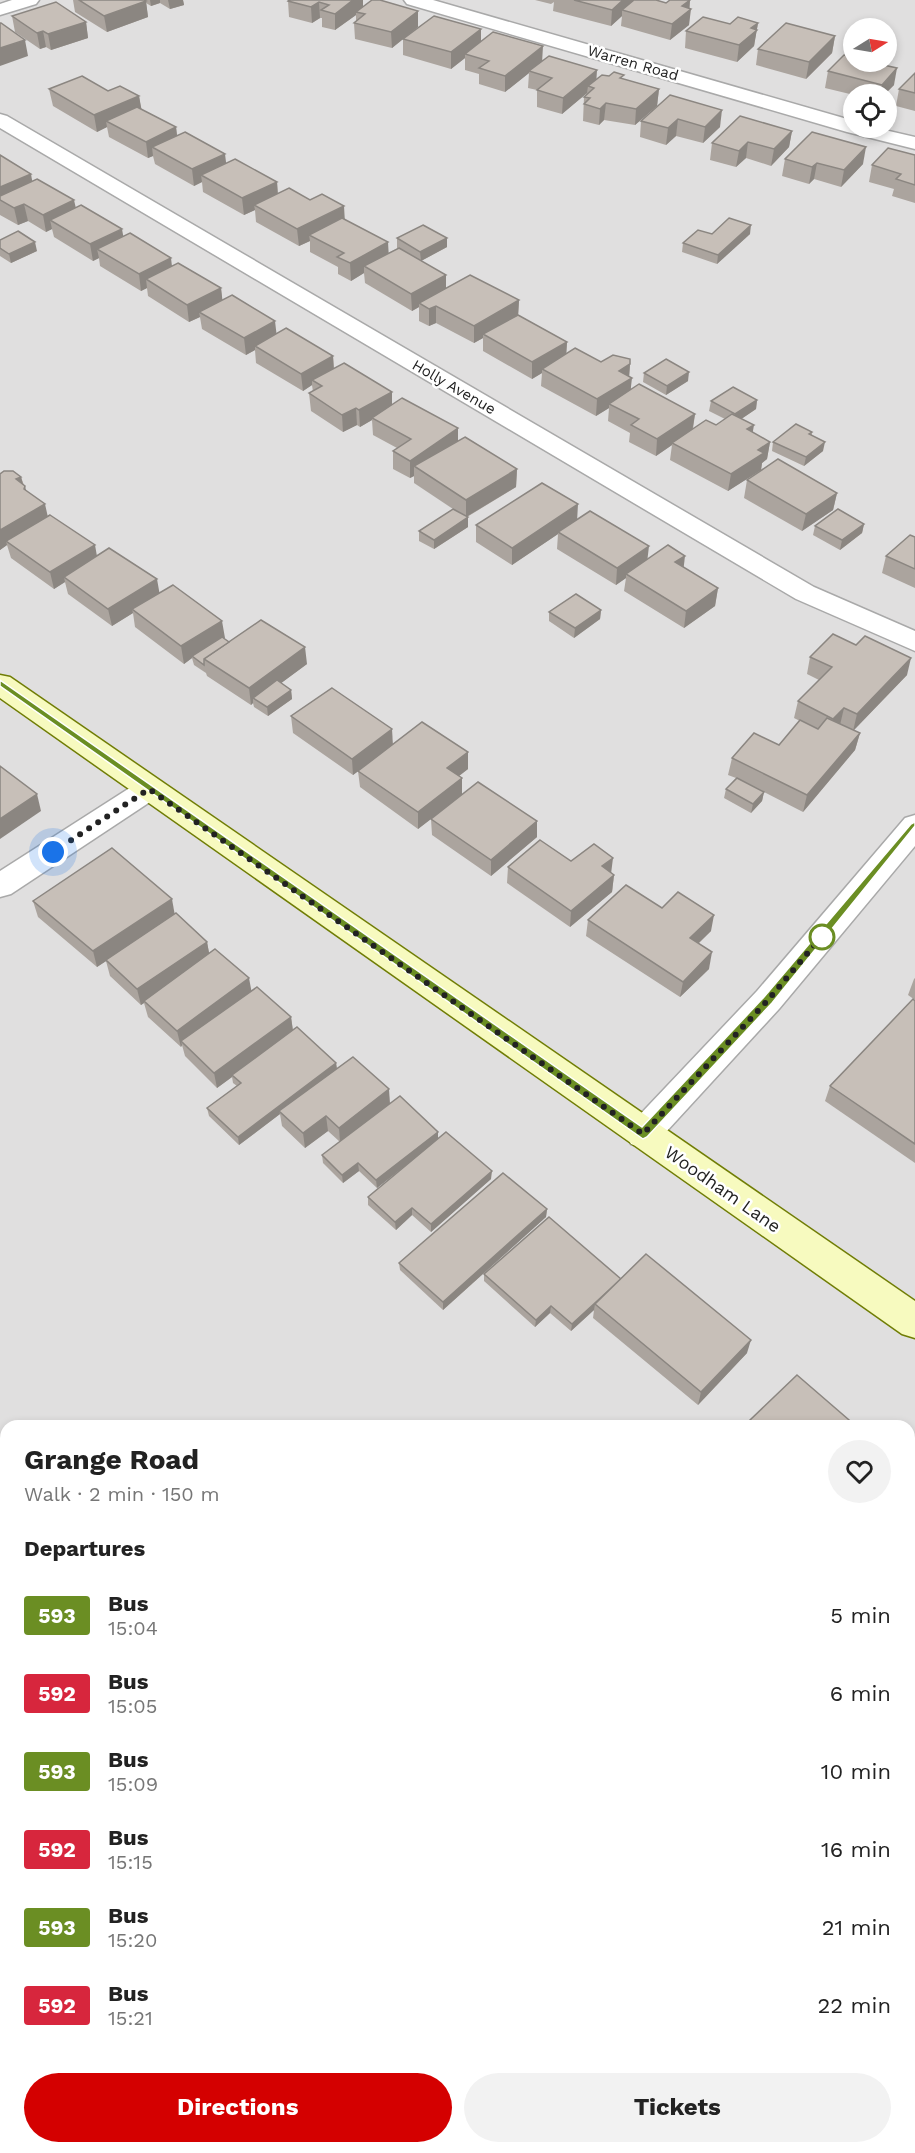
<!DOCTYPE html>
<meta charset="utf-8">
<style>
body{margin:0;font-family:"Work Sans",sans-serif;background:#f2f2f2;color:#222;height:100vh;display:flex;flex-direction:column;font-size:22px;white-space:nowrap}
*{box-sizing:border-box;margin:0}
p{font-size:20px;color:#767676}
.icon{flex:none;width:33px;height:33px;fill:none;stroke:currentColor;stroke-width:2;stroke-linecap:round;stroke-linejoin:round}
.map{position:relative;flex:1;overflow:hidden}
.panel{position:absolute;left:0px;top:1420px;width:915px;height:734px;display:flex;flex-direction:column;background:#fff;border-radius:18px 18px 0 0;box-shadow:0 3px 9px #0003}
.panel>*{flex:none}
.badge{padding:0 12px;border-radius:4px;font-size:21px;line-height:39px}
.needle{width:39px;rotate:79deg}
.fabs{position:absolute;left:843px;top:18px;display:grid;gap:12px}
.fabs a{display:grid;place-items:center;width:54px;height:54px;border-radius:50%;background:#fff;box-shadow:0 3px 9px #0003;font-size:30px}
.you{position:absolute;width:30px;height:30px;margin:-15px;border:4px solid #fff;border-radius:50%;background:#1a73e8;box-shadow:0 0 0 9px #1a73e833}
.map>.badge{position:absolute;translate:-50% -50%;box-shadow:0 0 0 3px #fff}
h2{padding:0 24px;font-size:22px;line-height:54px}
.round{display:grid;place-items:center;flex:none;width:63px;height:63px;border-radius:32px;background:#f2f2f2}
.head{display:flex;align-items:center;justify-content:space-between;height:102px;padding:0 24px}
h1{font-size:28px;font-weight:700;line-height:45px}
.action{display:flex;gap:12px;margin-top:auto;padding:12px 24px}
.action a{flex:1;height:69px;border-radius:36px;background:#d40000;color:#fff;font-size:24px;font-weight:700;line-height:69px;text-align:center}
.action a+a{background:#f2f2f2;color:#222}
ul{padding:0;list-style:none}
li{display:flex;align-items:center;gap:18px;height:78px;padding:0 24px}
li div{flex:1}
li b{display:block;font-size:22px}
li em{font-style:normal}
li .badge{min-width:66px;font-weight:700;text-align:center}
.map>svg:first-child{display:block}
</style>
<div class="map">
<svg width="915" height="2153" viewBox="0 0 915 2153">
<rect width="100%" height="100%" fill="#f2efe9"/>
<path fill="#e0dfdf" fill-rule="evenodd" d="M 0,0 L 915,0 L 915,2153 L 0,2153 ZM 854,28 L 886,28 L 886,62 L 854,62 ZM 854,94 L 886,94 L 886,128 L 854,128 ZM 6,1426 L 909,1426 L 909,2148 L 6,2148 Z"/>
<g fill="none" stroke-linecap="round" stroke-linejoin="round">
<g stroke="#a9a9a9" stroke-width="2">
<polygon id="service" points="253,2148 289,2148 289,2153 251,2153"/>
</g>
<g stroke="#a9a9a9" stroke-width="3">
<g id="minor">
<polygon points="12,0 39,0 36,4 0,15 0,4"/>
<polygon points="404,0 433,0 854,121 854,128 876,128 915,137 915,149 847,132 407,4"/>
<polygon points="0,114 7,116 814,587 915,631 915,651 796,599 0,128"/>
<polygon points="149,779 159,782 164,789 159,796 11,894 0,897 0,871 139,782"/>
<polygon points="915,815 915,846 779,1009 655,1144 643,1148 631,1144 626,1134 631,1124 757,991 905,818"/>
</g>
</g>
<g stroke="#707d05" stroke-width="3">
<polygon id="secondary" points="0,675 10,677 915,1301 915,1338 902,1334 0,698"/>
</g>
<use href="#service" fill="#fff" fill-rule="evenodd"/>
<use href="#minor" fill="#fff" fill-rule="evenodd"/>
<use href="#secondary" fill="#f7fabf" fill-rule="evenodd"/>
</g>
<g fill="#aba49e">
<polygon points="73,0 183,0 184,5 170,9 160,3 151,6 146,3 148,17 107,32 75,12"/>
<polygon points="363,0 363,7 418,11 418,27 392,48 355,39 354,23 356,21 356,15 335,30 322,27 322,18 320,18 312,23 289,17 288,1"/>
<polygon points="535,0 656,0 666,3 690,0 689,25 670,40 621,26 622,16 611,26 553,11 554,2 551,4"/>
<polygon points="12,16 86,22 88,38 51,50 46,47 40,49 15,32"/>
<polygon points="758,23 754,46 737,62 685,48 686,31 730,24"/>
<polygon points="835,36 832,53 806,79 756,65 758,49"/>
<polygon points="403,39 481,42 543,60 596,79 609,76 624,79 659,89 657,106 635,125 604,120 599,125 583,121 584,97 587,93 562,114 537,107 537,90 528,88 529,73 505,92 479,84 479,74 465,70 465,58 451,69 403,55"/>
<polygon points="828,71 894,85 885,94 854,95 825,88"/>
<polygon points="915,73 915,111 896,106 899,89"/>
<polygon points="49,89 108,91 139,96 141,109 176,127 177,136 226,163 277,182 278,194 344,220 388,253 398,248 397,248 397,238 447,238 447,247 421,261 446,288 519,300 518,315 567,342 566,354 601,362 630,364 629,376 631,390 695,414 693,429 716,425 725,419 709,411 711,401 757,400 756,409 741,419 752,432 770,442 767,459 762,463 761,470 728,491 670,460 672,445 656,456 629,442 630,433 608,421 609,408 596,416 541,386 542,373 532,379 483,351 483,338 474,343 436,323 429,326 419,321 419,307 412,311 365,283 364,273 351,281 338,274 338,267 310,252 310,241 299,246 256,222 255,210 244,215 203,192 202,182 194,186 155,164 153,156 148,158 109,137 107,127 97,132 53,106"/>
<polygon points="670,95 720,127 703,143 676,136 666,145 640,137 641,121"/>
<polygon points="792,131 789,147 771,166 746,158 736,167 710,160 712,143"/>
<polygon points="0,155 32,181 172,266 221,288 222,300 277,334 333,356 334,369 392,405 458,441 517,469 516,487 467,517 468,527 434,549 419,541 419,531 456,511 414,483 414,476 410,478 393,469 393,451 397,448 373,435 372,420 360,427 357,425 343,432 311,411 309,393 313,392 312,385 303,391 256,363 255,350 246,355 202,329 200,317 189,322 148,296 147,288 141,291 100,266 99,258 93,261 54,237 52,229 46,232 28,221 18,225 0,215"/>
<polygon points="915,155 915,203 892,196 894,189 869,182 872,165"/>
<polygon points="785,159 863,164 841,187 814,179 809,184 782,176"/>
<polygon points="712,234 750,234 717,264 682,252 683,243"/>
<polygon points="0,240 37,251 11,263 0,256"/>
<polygon points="644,373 688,381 666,395 643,382"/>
<polygon points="812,432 812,435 823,451 804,466 772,451 773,442"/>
<polygon points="0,474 21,477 26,491 48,517 97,556 160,593 229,642 307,664 281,683 291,690 292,699 268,716 254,707 253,703 251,705 207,676 206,673 194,665 192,658 184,664 135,627 133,613 112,626 68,594 65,582 54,589 11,558 7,545 0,550"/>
<polygon points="747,480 837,493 833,510 802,531 744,498"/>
<polygon points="577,519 647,559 683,568 718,588 715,606 684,628 624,591 626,578 616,585 557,549 558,534 512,565 476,542 476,525"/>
<polygon points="864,524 862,533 840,550 813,535 815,526"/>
<polygon points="915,537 915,588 882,573 886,556"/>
<polygon points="601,610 600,619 574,638 549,621 549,612"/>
<polygon points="810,657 907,675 854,730 860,733 855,750 803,812 764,792 762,801 751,813 724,798 726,789 736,778 728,775 732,758 779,745 800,721 794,718 798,701 819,680 807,674"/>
<polygon points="291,716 393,744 468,769 459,776 462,794 537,821 537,837 491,876 432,835 431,819 418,829 360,787 358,771 353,775 293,733"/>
<polygon points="571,861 614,875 612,892 570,927 507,883 508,867"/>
<polygon points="33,901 175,914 207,942 209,953 251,991 291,1017 293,1030 336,1063 337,1068 390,1104 438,1138 491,1179 431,1232 412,1215 396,1230 368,1205 368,1197 414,1158 377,1188 359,1171 343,1183 323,1163 322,1155 340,1142 328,1131 305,1148 282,1126 280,1114 239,1145 209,1116 207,1108 237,1086 233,1083 232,1077 217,1088 185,1056 182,1045 181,1047 148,1017 144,1003 141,1005 110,976 106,961 97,967 38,917"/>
<polygon points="662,908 711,931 698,944 709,969 680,997 586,936 588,920"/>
<polygon points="915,978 915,1000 908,995 914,979"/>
<polygon points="915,1001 915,1163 825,1101 830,1086"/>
<polygon points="547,1209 546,1217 443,1310 400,1270 399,1263"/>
<polygon points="484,1274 621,1279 747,1353 698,1405 593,1318 594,1310 571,1331 550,1313 535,1327 484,1281"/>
<polygon points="749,1421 856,1426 747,1426"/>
<polygon points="915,1516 915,1575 909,1570 909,1523"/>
<polygon points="801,2148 863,2148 860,2153 806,2153"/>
</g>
<g fill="#8b8681">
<polygon points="150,0 160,0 160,3 151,6"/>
<polygon points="168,0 183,0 184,5 170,9"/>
<polygon points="353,0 363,0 363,10 356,12 356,15 335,30 335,14"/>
<polygon points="623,0 635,0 622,10 622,16 611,26 612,10"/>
<polygon points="690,0 689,10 691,9 689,25 670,40 672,24 682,6"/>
<polygon points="146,1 148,17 107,32 104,16"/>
<polygon points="319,2 320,18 312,23 311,7"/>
<polygon points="418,11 418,27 392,48 391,32"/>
<polygon points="86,22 88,38 51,50 48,34"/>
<polygon points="758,23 754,46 737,62 739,45 751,28"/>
<polygon points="481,29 481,45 465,54 465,58 451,69 451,52"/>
<polygon points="43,31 46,47 40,49 37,33"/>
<polygon points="835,36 832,53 806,79 809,62"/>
<polygon points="25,40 28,56 0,66 0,48"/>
<polygon points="543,46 542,63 529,71 529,73 505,92 505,76"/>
<polygon points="897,68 894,85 885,94 880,94 882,85"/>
<polygon points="597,70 596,86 588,86 587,93 562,114 563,98"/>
<polygon points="659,89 657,106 635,125 636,109"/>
<polygon points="139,96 142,112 106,121 107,127 97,132 94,115"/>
<polygon points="606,103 604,120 599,125 600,109"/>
<polygon points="722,110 720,127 703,143 705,127"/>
<polygon points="678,119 676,136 666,145 668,128"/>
<polygon points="176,127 178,144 152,147 153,156 148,158 146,142"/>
<polygon points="792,131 789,147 771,166 774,149"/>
<polygon points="748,142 746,158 736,167 739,151"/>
<polygon points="866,147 863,164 841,187 844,170"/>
<polygon points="225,154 227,170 201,175 202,182 194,186 192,169"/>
<polygon points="817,163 814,179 809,184 812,167"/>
<polygon points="31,174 34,191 0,200 0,187"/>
<polygon points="277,182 278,199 254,205 255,210 244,215 242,198"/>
<polygon points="74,200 78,217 50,220 52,229 46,232 43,215"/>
<polygon points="24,204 28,221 18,225 14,208"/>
<polygon points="344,206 345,223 309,235 310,241 299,246 297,229"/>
<polygon points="751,225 750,234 717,264 718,255"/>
<polygon points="122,229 125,246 97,249 99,258 93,261 90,244"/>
<polygon points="447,238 447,247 421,261 420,252"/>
<polygon points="35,242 37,251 11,263 9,254"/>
<polygon points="388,242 389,259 364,266 364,273 351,281 350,263"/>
<polygon points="171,258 173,275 146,279 147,288 141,291 139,274"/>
<polygon points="446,275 446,292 419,303 419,307 412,311 411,294"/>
<polygon points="221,288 223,305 199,312 200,317 189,322 187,305"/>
<polygon points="519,300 518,318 483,334 483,338 474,343 474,326"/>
<polygon points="436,306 436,323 429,326 429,309"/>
<polygon points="275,321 277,338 255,346 255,350 246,355 244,338"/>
<polygon points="567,342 566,359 542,369 542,373 532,379 532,362"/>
<polygon points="333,356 334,373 312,380 312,385 303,391 301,374"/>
<polygon points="630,364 629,379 632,378 630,395 609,404 609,408 596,416 597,399 619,371"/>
<polygon points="689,372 688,381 666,395 667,386"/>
<polygon points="392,392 392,409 372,418 372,420 360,427 359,410"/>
<polygon points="757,400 756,409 734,424 735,414"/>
<polygon points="356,408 357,425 343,432 342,415"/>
<polygon points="695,414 692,432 672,443 672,445 656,456 657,439"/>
<polygon points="754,425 751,442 747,429"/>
<polygon points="458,428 458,446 414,466 414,476 410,478 410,461"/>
<polygon points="770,442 767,459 762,463 761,470 728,491 731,474 758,450"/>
<polygon points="825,442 823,451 804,466 806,457"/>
<polygon points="517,469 516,487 466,517 466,500"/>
<polygon points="21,477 24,488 25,486 29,503 16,479"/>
<polygon points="837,493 833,510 802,531 806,514"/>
<polygon points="45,504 49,522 6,541 7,545 0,550 0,530"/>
<polygon points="578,504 577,522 558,532 558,534 512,565 512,548"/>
<polygon points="468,517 468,527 434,549 434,540"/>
<polygon points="864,524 862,533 840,550 842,540"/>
<polygon points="95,545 98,562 64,577 65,582 54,589 50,572"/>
<polygon points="649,546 647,563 626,574 626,578 616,585 617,568"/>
<polygon points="685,556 683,573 675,562"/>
<polygon points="157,579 160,596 132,609 133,613 112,626 108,609"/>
<polygon points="718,588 715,606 684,628 686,611"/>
<polygon points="601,610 600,619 574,638 575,628"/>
<polygon points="222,621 225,638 194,657 192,656 192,658 184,664 181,646"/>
<polygon points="305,647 307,664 257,701 253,698 253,703 251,705 249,688"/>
<polygon points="911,658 907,675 853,731 857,714"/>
<polygon points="291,690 292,699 268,716 267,707"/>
<polygon points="844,708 840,725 829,736 833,719"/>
<polygon points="392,729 393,746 353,775 352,759"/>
<polygon points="860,733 855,750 803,812 807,795"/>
<polygon points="468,752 468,769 447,785 447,768"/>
<polygon points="462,778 462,795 418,829 418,812"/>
<polygon points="764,792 762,801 751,813 753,804"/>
<polygon points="37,794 41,811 0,839 0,819"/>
<polygon points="537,821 537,837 491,876 491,860"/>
<polygon points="613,858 611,874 602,866"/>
<polygon points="614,875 612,892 570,927 571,911"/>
<polygon points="172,899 175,916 97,967 93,951"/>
<polygon points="714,915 711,931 687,954 690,938"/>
<polygon points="207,942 210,958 144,1001 144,1003 141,1005 137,989"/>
<polygon points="712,952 709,969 680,997 683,982"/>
<polygon points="249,978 252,994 181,1041 182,1045 181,1047 177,1031"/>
<polygon points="291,1017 293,1032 232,1075 232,1077 217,1088 214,1073"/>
<polygon points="336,1063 337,1071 279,1111 280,1114 239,1145 238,1137"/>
<polygon points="389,1089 390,1104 340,1142 339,1128"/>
<polygon points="326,1116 328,1131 305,1148 303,1133"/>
<polygon points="438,1132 438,1140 377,1188 376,1180"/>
<polygon points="358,1163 359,1171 343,1183 342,1175"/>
<polygon points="492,1171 491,1179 431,1232 431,1224"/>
<polygon points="412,1208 412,1215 396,1230 395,1222"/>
<polygon points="547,1209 546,1217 443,1310 443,1302"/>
<polygon points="621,1279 595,1304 594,1310 571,1331 572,1324"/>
<polygon points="551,1306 550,1313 535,1327 536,1320"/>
<polygon points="751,1340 747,1353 698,1405 701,1392"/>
<polygon points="3,2017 6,2018 6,2042 0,2051 0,2021"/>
</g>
<g fill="#c7bfb8" stroke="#8b8681" stroke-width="1.5">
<polygon points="79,0 144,0 146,1 104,16"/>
<polygon points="289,0 353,0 335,14 321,10 329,5 319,2 311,7 288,1"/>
<polygon points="372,0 380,0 418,11 391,32 354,23 365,14 356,12"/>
<polygon points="574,0 623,0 612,10"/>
<polygon points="634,0 656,0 666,3 670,0 690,0 682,6 691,9 672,24 622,10"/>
<polygon points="56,2 86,22 48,34 43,31 37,33 12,16"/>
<polygon points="434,16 481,29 451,52 403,39"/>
<polygon points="703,17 730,24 738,17 758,23 751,28 757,30 739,45 686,31"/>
<polygon points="0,23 1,23 25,40 0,48"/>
<polygon points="786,23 835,36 809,62 758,49"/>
<polygon points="493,32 543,46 505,76 479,68 489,61 465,54"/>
<polygon points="844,55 854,57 854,62 870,62 897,68 882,85 828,71"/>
<polygon points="549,56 597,70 563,98 537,90 552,78 529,71"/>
<polygon points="614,72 624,75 620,78 659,89 636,109 606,103 600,109 584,104 590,98 584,97 594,88 588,86 602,75 609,76"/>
<polygon points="915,73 915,93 899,89"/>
<polygon points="82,76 108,91 120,86 139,96 94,115 49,89"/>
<polygon points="670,95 722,110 705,127 678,119 668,128 641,121"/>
<polygon points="137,107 176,127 146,142 106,121"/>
<polygon points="740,116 792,131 774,149 748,142 739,151 712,143"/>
<polygon points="185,132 225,154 192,169 152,147"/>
<polygon points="812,132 866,147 844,170 817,163 812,167 785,159"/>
<polygon points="888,148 915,155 915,185 896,179 901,174 872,165"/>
<polygon points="0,155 31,174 0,187"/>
<polygon points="235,159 277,182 242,198 201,175"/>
<polygon points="37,179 74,200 43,215 24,204 14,208 0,200 0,196"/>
<polygon points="289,188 310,200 322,194 344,206 297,229 254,205"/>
<polygon points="81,205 122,229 90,244 50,220"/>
<polygon points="342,218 388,242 350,263 337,257 344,253 309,235"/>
<polygon points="729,218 751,225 718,255 683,243 698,230 712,234"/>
<polygon points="423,225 447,238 420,252 397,238"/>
<polygon points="18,231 35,242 9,254 0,248 0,240"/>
<polygon points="130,233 171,258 139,274 97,249"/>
<polygon points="399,248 446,275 411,294 364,266"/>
<polygon points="178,263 221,288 187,305 146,279"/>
<polygon points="470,275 519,300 474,326 436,306 429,309 419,303"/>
<polygon points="232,295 275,321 244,338 199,312"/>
<polygon points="518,315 567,342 532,362 483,334"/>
<polygon points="286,328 333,356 301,374 255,346"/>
<polygon points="575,348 601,362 613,355 630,359 630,364 619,371 632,378 597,399 542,369"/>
<polygon points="666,359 689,372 667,386 644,373"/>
<polygon points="344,363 392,392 359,410 356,408 342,415 309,393 322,386 312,380"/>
<polygon points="639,384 695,414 657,439 631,425 639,419 609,404"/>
<polygon points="733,387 757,400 735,414 711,401"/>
<polygon points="402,398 458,428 410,461 393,451 411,439 372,418"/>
<polygon points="732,414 754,425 747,429 770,442 758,450 764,453 731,474 672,443 706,420 716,425"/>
<polygon points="796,424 812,432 809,434 825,442 806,457 773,442"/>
<polygon points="465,437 517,469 466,500 414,466"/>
<polygon points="778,459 837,493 806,514 747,480"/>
<polygon points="4,471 13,471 21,477 16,479 25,486 24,489 45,504 0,530 0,474"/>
<polygon points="542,483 578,504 512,548 476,525"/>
<polygon points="453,509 468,517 434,540 419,531"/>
<polygon points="838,509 864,524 842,540 815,526"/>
<polygon points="590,511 649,546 617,568 558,532"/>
<polygon points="50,515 95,545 50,572 6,541"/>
<polygon points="910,535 915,537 915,569 886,556"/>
<polygon points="668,545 685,556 675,562 718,588 686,611 626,574"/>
<polygon points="109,548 157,579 108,609 64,577"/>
<polygon points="173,585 222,621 181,646 132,609"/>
<polygon points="576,594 601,610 575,628 549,612"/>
<polygon points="261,620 305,647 249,688 204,659"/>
<polygon points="833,634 856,645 865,636 911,658 857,714 844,708 833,719 798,701 832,667 810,657"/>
<polygon points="222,637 229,642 204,659 204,665 192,656"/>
<polygon points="277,680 291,690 267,707 253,698"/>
<polygon points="332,688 392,729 352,759 291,716"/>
<polygon points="827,718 860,733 807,795 732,758 754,733 779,745 800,720 818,729"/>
<polygon points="422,722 468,752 447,768 462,778 418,812 358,771"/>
<polygon points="0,766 37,794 0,819"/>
<polygon points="737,778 764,792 753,804 726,789"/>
<polygon points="478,782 537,821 491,860 431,819"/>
<polygon points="540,840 571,861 594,844 613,858 602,866 614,875 571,911 508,867"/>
<polygon points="112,848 172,899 93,951 33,901"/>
<polygon points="626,885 662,908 678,892 714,915 690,938 712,952 683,982 588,920"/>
<polygon points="176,913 207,942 137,989 106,960"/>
<polygon points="215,949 249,978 177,1031 144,1001"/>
<polygon points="257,987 291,1017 214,1073 181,1041"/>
<polygon points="913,999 915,1001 915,1144 830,1086"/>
<polygon points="297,1027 336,1063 238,1137 207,1108 241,1083 232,1075"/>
<polygon points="353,1057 389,1089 339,1128 326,1116 303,1133 279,1111"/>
<polygon points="400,1096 438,1132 376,1180 358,1163 342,1175 322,1155"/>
<polygon points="446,1132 492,1171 431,1224 412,1208 395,1222 368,1197"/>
<polygon points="503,1173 547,1209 443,1302 399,1263"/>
<polygon points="549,1217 621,1279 572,1324 551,1306 536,1320 484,1274"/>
<polygon points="646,1254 751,1340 701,1392 595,1304"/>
<polygon points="797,1375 856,1426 755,1426 749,1421"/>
<polygon points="915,1516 915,1558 909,1553 909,1523"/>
<polygon points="0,1743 6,1747 6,2019 3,2017 0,2021"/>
<polygon points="909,1979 915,1985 915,2088 909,2096"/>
<polygon points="321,2148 723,2148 729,2153 326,2153"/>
<polygon points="809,2148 863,2148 860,2153 814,2153"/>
</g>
<polygon fill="#6b8e23" stroke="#fff" stroke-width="1.5" points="0,680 642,1127 764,997 911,824 915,822 915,826 772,1003 647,1137 643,1139 0,686"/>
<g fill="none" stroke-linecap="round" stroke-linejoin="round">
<polyline stroke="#222" stroke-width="6" stroke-dasharray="0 10.8" points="53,852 149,789 643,1134 768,1000 827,930 822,937"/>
</g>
<circle fill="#fff" stroke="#6b8e23" stroke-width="3" cx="822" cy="937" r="12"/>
<g text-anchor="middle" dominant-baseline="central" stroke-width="5" stroke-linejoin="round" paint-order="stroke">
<g font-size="15" fill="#222" stroke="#fff">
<text transform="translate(633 63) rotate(16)">Warren Road</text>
<text transform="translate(454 387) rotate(30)">Holly Avenue</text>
</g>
<g font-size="18" fill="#222" stroke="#fff">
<text transform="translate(723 1189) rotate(35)">Woodham Lane</text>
</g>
</g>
</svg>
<div class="fabs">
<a><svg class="needle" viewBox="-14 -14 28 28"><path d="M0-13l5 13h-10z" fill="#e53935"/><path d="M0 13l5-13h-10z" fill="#767676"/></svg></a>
<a><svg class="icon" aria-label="locate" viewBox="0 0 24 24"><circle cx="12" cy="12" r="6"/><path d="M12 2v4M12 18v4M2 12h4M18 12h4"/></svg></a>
</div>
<div class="you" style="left:53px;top:852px"></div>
<section class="panel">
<div class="head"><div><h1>Grange Road</h1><p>Walk · 2 min · 150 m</p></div><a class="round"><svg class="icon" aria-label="heart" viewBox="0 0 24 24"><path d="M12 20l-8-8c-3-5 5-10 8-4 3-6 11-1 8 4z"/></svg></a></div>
<h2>Departures</h2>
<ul>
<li><span class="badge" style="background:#6b8e23;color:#fff">593</span><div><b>Bus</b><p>15:04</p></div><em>5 min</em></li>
<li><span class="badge" style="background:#d7263d;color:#fff">592</span><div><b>Bus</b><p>15:05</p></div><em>6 min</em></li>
<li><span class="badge" style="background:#6b8e23;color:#fff">593</span><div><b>Bus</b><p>15:09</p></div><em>10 min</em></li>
<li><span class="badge" style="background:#d7263d;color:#fff">592</span><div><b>Bus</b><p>15:15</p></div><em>16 min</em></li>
<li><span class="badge" style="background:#6b8e23;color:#fff">593</span><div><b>Bus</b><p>15:20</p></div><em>21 min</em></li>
<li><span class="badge" style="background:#d7263d;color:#fff">592</span><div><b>Bus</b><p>15:21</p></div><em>22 min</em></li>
</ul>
<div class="action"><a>Directions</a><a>Tickets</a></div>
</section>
</div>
